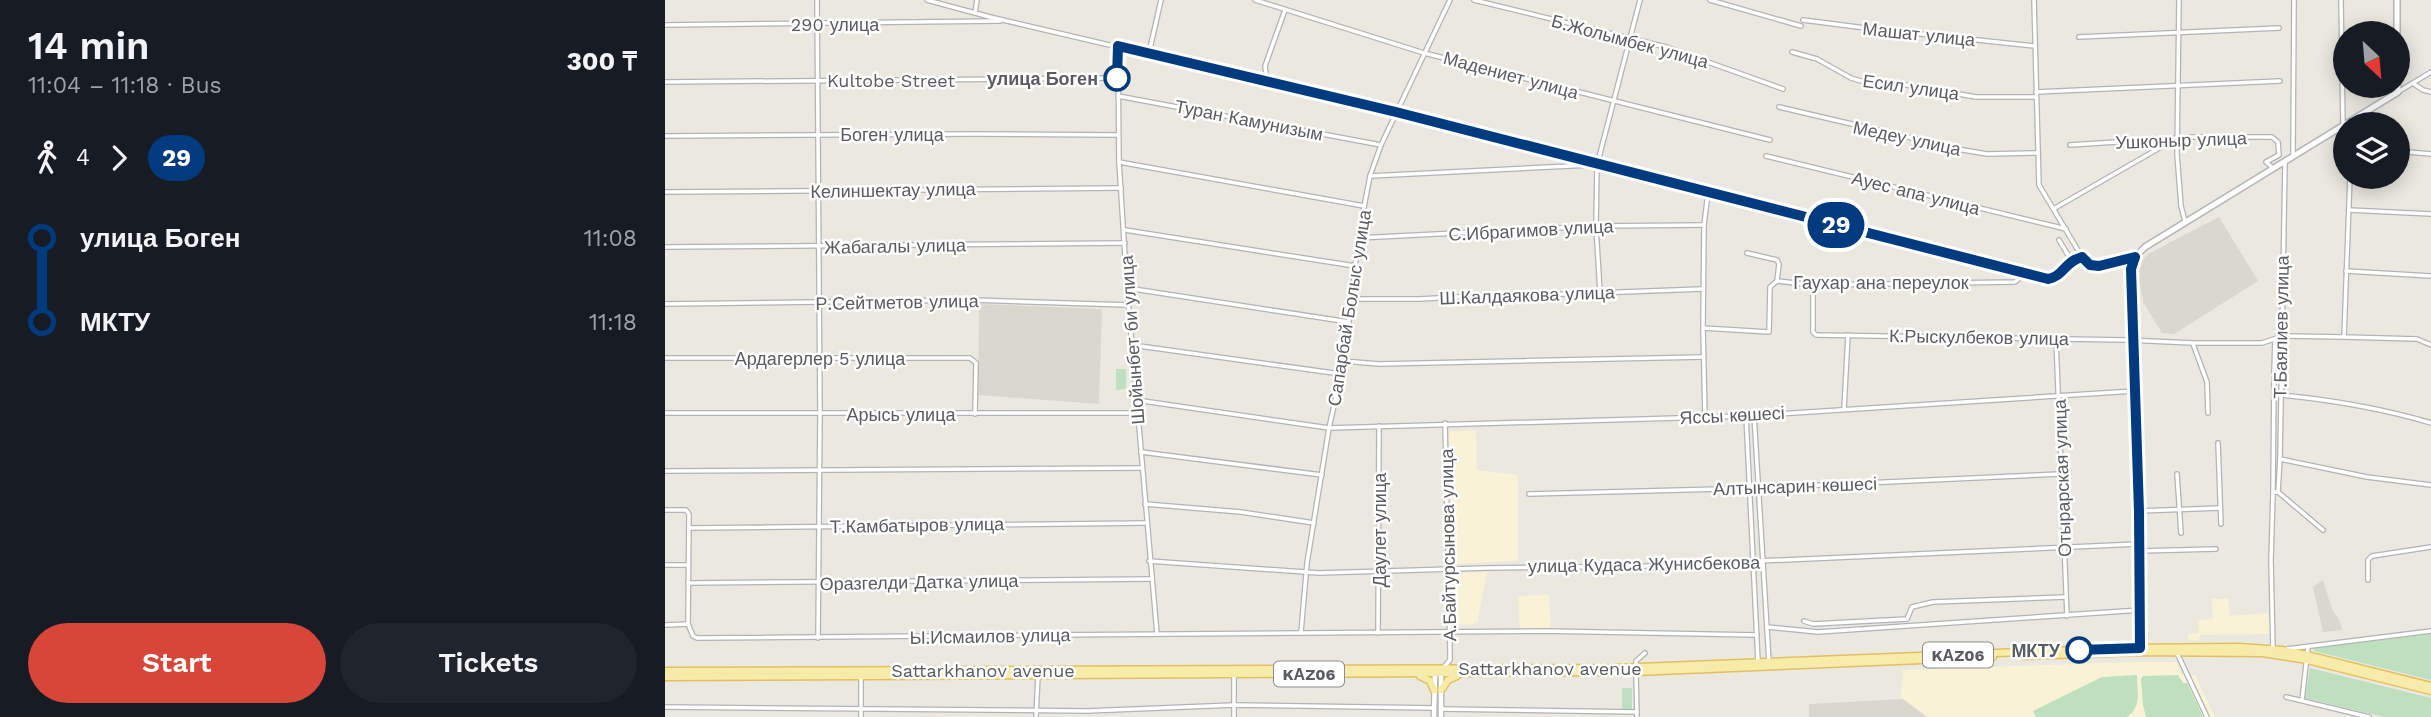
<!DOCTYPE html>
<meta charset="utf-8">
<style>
body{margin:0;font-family:"Work Sans",sans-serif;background:#20242c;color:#f1f3f6;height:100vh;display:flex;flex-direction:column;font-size:26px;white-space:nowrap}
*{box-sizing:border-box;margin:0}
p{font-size:23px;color:#9ea1a6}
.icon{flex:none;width:38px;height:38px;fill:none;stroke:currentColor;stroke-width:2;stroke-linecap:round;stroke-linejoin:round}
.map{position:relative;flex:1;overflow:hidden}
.drawer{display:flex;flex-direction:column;background:#171b24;width:665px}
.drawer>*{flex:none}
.badge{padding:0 14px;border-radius:23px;font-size:24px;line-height:46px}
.needle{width:46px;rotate:154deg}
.fabs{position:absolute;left:1668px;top:21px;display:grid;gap:14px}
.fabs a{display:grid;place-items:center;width:77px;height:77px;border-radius:50%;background:#171b24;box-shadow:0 4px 18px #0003;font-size:35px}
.map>.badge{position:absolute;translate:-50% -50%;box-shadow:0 0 0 4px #fff}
.legs{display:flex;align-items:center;gap:10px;height:77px;padding:0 28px;font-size:23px}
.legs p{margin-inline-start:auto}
.headline{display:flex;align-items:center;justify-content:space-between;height:119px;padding:0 28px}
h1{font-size:38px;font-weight:600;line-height:52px}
.action{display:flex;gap:14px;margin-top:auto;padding:14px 28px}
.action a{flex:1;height:80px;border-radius:42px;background:#d84639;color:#fff;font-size:28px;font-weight:600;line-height:80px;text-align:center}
.action a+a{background:#20242c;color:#f1f3f6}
ul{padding:0 28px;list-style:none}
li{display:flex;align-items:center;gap:24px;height:84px;font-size:26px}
li i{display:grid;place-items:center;width:10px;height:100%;margin:0 9px;background:currentColor}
li i::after{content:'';width:18px;height:18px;margin:-9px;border:5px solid;border-radius:50%;background:#171b24}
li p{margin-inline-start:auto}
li:first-child i{background:linear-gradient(#0000 50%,currentColor 0)}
li:last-child i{background:linear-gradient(currentColor 50%,#0000 0)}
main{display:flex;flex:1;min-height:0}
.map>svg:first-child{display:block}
</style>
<main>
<section class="drawer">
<div class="headline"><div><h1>14 min</h1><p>11:04 – 11:18 · Bus</p></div><b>300 ₸</b></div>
<div class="legs"><svg class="icon" aria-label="walk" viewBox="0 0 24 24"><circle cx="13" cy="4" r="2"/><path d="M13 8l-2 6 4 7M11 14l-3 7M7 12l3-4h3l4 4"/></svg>4<svg class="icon" aria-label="forward" viewBox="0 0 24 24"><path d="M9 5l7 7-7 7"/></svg><b class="badge" style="background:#003b80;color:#fff">29</b></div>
<ul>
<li><i style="color:#003b80"></i><b>улица Боген</b><p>11:08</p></li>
<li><i style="color:#003b80"></i><b>МКТУ</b><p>11:18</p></li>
</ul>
<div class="action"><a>Start</a><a>Tickets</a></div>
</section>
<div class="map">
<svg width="1766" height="717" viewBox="0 0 1766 717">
<rect width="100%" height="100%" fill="#ebe8e0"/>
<g fill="#faf2d6">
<polygon points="784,431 811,431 812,470 853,475 853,561 785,564"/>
<polygon points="822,572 812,623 809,622 808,625 787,624 786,573"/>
<polygon points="884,595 886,630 855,630 853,596"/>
<polygon points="1547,599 1563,599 1565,616 1603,613 1606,634 1535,635 1534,640 1523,640 1523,634 1533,633 1534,620 1548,619"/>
<polygon points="1469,662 1511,662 1517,675 1530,675 1550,717 1206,717 1234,715 1238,670"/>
</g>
<g fill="#dad7cf">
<polygon points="1554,217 1593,281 1509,334 1497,333 1478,302 1474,279 1476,262 1483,254"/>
<polygon points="314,304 437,309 434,404 313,395"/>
<polygon points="1658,580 1667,609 1675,621 1677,630 1658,632 1648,587"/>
<polygon points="1238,699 1262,717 1144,717 1144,704"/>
</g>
<g fill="#bee0bf">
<polygon points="451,369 461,369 461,389 451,390"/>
<polygon points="1766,634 1766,680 1649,651 1649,648"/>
<polygon points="1645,668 1766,698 1766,717 1719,717 1640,698"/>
<path d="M 1472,675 C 1472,692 1477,707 1462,717 L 1371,717 L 1368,711 L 1437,677 Z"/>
<polygon points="1513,675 1518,683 1522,683 1538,717 1481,717 1478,705 1476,679 1478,676"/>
<rect x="957" y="688" width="10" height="21"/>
</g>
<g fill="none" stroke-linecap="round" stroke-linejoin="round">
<g stroke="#b1b3b7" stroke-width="6">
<g id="minor">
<polyline points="152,0 155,414 153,638"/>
<path d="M 262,0 L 325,17 L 731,112 L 1383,279 C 1399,276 1398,262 1417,257"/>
<polyline points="590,0 759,53 1105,140"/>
<polyline points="809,0 1001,47 1118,89"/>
<polyline points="1045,0 1136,26"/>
<polyline points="1369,0 1374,185 1417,257 1425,265 1434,266 1470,257"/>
<polyline points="1514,0 1512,154 1516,206 1520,221"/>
<polyline points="1676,0 1678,125"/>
<polyline points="310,13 312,0"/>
<polyline points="1138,20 1200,28 1370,46"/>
<polyline points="0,25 335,21"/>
<polyline points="1414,37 1614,28"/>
<polyline points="453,46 454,162 462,288 492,634"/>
<polyline points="1127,52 1152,59 1186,78 1196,81 1218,81 1311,97 1371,97"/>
<polyline points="484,53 496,0"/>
<polyline points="602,81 600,66 620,10"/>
<polyline points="0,82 452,78"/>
<polyline points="1749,84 1758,90 1766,92"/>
<polyline points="1371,92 1615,81"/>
<polyline points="1733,92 1766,72"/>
<polyline points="453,96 716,145"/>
<polyline points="1114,107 1298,150 1322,154 1373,153"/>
<polyline points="0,136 309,134 453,135"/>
<polyline points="1405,145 1529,137 1607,137 1613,142 1614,155 1601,162 1608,168"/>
<polyline points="1732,151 1766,154"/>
<polyline points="1628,155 1629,0"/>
<polyline points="1101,156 1401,229"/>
<polyline points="454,162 699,206"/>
<polyline points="705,176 926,165"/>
<polyline points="0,192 456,188"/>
<polyline points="1390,208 1510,139"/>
<polyline points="1684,210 1766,214"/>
<polyline points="460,230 690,266"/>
<polyline points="693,238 931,226 1039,225"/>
<polyline points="1394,240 1406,260"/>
<polyline points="0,247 460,243"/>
<polyline points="1082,253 1112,260 1114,264 1112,281 1148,285 1350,282 1359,274"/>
<polyline points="1681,271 1766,276"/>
<polyline points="1148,285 1148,332 1151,335 1461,340 1528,343 1597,343 1618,336 1679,337 1752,339 1766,345"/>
<polyline points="462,288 684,322"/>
<polyline points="935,292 931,226 932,165 975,0"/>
<polyline points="687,299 754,299 828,295 904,294 1037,289"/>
<polyline points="0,304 307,300 463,305"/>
<polyline points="1038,328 1039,225 1043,193"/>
<polyline points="1679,337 1685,177"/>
<polyline points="1391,339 1402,616"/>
<polyline points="1528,344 1542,382 1543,413"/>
<polyline points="467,345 676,374"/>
<polyline points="0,358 305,358 311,363 310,414"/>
<polyline points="678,361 714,364 1038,357"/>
<polyline points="1609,372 1610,339"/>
<path d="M 1616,395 C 1667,400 1716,408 1766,423"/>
<polyline points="471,400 664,428 1081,416 1469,391"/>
<polyline points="1179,409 1183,335"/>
<polyline points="0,413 472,413"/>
<polyline points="1089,415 1104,662"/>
<polyline points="1081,416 1093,662"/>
<polyline points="1040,417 1038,328 1104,332 1105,287 1112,281"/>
<polyline points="1553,443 1556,524"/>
<polyline points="476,452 657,475"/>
<polyline points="1615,459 1702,477 1766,485"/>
<polyline points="0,471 477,468"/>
<polyline points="1512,474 1516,533"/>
<polyline points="1608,492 1609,378"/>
<polyline points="1613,492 1658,530"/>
<polyline points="864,494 1093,488 1395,474"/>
<polyline points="480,504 576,512 649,523"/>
<polyline points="0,510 21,510 24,514 23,624 28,636 32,638 879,631 1092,635"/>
<polyline points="1474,511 1555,508"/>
<polyline points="24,528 481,523"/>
<polyline points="1474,551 1551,549"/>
<polyline points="484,561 654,573 821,568 982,566 1473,544"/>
<polyline points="0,565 22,565"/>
<polyline points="1703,580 1703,560 1707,556 1766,547"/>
<polyline points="23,583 486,579"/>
<polyline points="1139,621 1148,624 1242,619 1247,607 1268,602 1401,597"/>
<polyline points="0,625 23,624"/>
<polyline points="1102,627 1153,632 1475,610"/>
<polyline points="636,632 642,563 664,428 676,374 687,299 693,238 705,176 716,145 785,0"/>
<polyline points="713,633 714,426"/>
<polyline points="1622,649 1766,631"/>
<polyline points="1608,650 1606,560 1608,492 1613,492 1615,459 1620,162"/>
<polyline points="1512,653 1542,717"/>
<polyline points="779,667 785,660 785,651 780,423"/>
<polyline points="971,667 971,661 980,653"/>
<polyline points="971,672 972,717"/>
<polyline points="569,675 569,717"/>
<polyline points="196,677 196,717"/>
<polyline points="1621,697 1704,717"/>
<polyline points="1637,700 1643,647"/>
<polyline points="0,707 422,711 569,705 769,708"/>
<polyline points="776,709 972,712"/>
<polyline points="371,717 373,675"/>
</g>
</g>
<g stroke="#b1b3b7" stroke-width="7">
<g id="tertiary">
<polyline points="769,717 770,672"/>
<polyline points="776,717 776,672"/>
</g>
</g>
<g stroke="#b2b5ba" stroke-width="8">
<g id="secondary">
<polyline points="1732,0 1732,33"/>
<polyline points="1475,649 1474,511 1466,269 1470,257 1480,247 1733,92 1732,45"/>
</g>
</g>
<g stroke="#e3bf61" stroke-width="9">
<g id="primary">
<polyline points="1359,656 1475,652 1597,653 1642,660 1766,691"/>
<polyline points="0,671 948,668 1460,648 1574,647 1617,650 1642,655 1766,686"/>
<polyline points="755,676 765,681 769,690"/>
<polyline points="0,677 971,672 1328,657"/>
<polyline points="776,690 783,680 792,676"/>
</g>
</g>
<use href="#minor" stroke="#fff" stroke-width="3.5"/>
<use href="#tertiary" stroke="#fff" stroke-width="4.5"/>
<use href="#secondary" stroke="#fff" stroke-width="5"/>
<use href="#primary" stroke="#f7eba9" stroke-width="6"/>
</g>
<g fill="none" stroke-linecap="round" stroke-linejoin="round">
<g stroke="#fff" stroke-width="16">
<path id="line-1" d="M 452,78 L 453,46 L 731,112 L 1383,279 C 1399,276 1399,262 1417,257 L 1425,265 L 1434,266 L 1470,257 L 1466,269 L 1474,511 L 1475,648 L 1414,650"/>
</g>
<use href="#line-1" stroke="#003b80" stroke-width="10"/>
</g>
<g fill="#fff" stroke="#003b80" stroke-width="3.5">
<circle cx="452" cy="78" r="12"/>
<circle cx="1414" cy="650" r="12"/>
</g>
<g text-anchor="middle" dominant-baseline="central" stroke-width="5" stroke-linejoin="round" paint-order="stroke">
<g fill="#fff" stroke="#8b8d90" stroke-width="2">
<rect x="1258" y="642.5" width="70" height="25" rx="5"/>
<rect x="609" y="661.5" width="70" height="25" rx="5"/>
</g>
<g font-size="16" font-weight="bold" fill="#595c60">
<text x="1293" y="655">KАZ06</text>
<text x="644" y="674">KАZ06</text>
</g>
<g font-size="18" fill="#595c60" stroke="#fff">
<text x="170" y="24">290 улица</text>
<text transform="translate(1254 34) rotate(6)">Машат улица</text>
<text transform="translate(965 41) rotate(15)">Б.Жолымбек улица</text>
<text transform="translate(846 75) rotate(15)">Мадениет улица</text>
<text x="226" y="80">Kultobe Street</text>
<text transform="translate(1246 87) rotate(8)">Есил улица</text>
<text transform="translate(584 120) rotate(11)">Туран Камунизым</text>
<text x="227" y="134">Боген улица</text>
<text transform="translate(1242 138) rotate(12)">Медеу улица</text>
<text transform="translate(1516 140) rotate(-2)">Ушконыр улица</text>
<text transform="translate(228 190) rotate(-1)">Келиншектау улица</text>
<text transform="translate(1251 193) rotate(14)">Ауес апа улица</text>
<text transform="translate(866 230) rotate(-3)">С.Ибрагимов улица</text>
<text transform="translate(230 246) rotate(-1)">Жабагалы улица</text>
<text x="1216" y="282">Гаухар ана переулок</text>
<text transform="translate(862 295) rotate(-2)">Ш.Калдаякова улица</text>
<text transform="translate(232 302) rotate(-1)">Р.Сейтметов улица</text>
<text transform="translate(684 308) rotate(-81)">Сапарбай Болыс улица</text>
<text transform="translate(1616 327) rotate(-89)">Т.Баялиев улица</text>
<text transform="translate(1314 337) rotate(1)">К.Рыскулбеков улица</text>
<text transform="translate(467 340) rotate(-94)">Шойынбет би улица</text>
<text x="155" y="358">Ардагерлер 5 улица</text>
<text x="236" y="414">Арысь улица</text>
<text transform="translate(1067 415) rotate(-3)">Яссы көшесі</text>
<text transform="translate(1397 478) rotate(-92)">Отырарская улица</text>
<text transform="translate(1130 486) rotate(-2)">Алтынсарин көшесі</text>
<text transform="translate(252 525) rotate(-1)">Т.Камбатыров улица</text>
<text transform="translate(714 530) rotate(-90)">Даулет улица</text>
<text transform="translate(783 545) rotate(-91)">А.Байтурсынова улица</text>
<text transform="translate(979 564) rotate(-1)">улица Кудаса Жунисбекова</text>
<text transform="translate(254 582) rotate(-1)">Оразгелди Датка улица</text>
<text transform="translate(325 636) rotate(-1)">Ы.Исмаилов улица</text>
<text x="885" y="668">Sattarkhanov avenue</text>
<text x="318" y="670">Sattarkhanov avenue</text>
</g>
<g font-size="18" font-weight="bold" fill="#595c60" stroke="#fff" text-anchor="end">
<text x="433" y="78">улица Боген</text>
<text x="1395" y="650">МКТУ</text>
</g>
</g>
</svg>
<div class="fabs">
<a><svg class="needle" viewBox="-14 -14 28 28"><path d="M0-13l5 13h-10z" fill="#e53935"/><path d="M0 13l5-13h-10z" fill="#9ea1a6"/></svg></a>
<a><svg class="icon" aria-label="layers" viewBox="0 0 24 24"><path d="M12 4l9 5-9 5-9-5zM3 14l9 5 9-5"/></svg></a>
</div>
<b class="badge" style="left:1171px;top:225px;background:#003b80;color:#fff">29</b>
</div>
</main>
